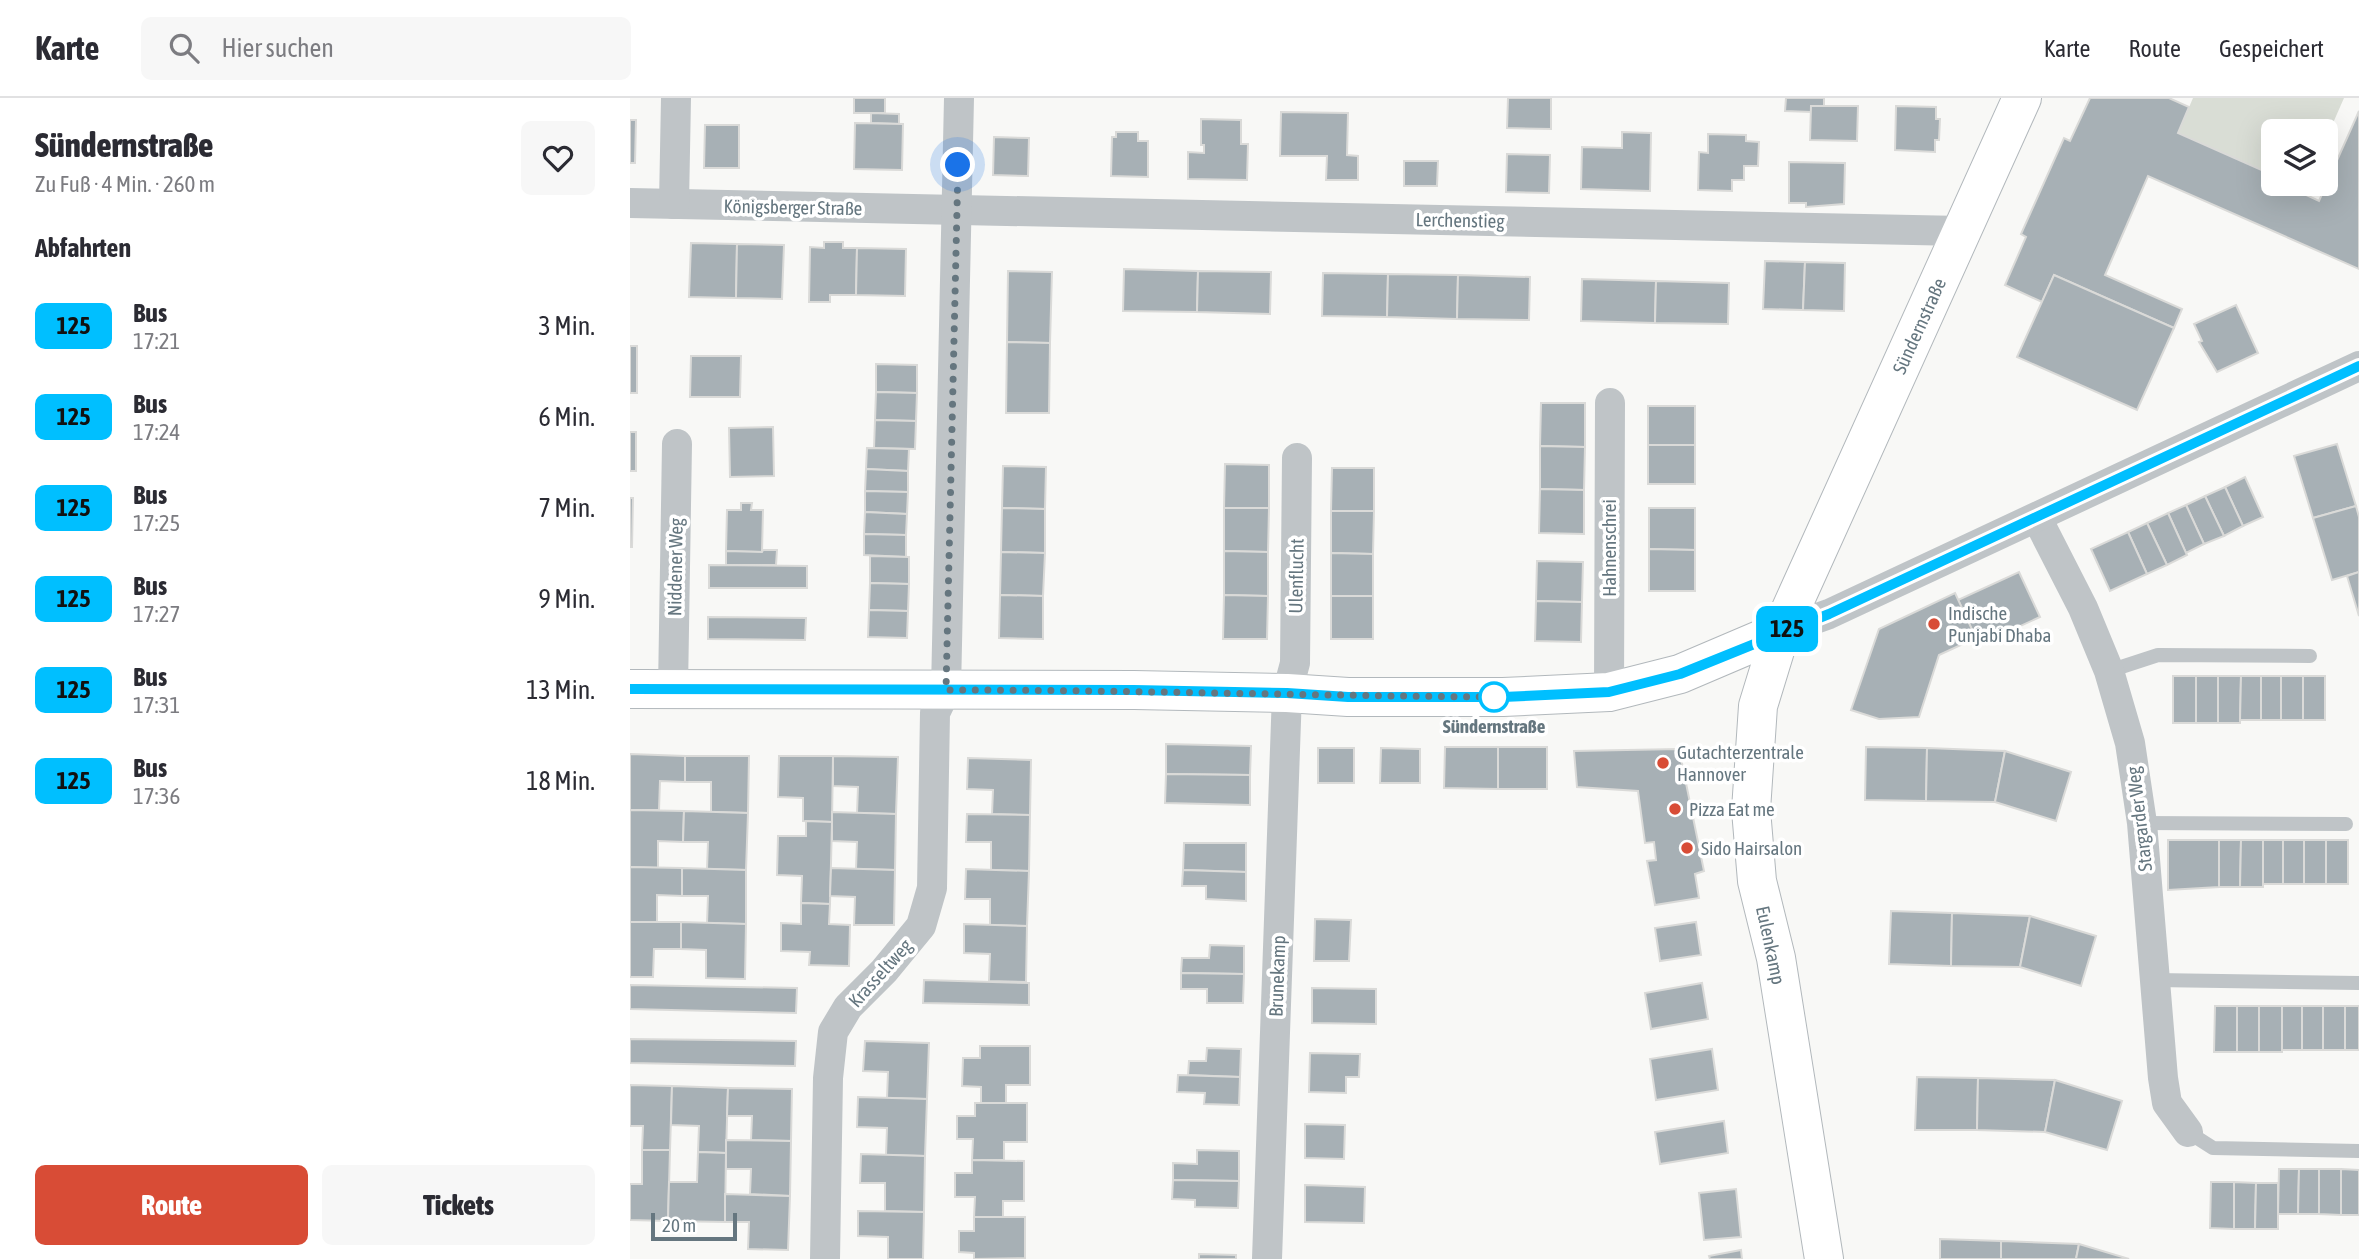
<!DOCTYPE html>
<html lang="de">
<meta charset="utf-8">
<style>
body{margin:0;font-family:"Asap Condensed",sans-serif;background:#f7f7f7;color:#2b2b33;height:100vh;display:flex;flex-direction:column;font-size:26px;white-space:nowrap}
*{box-sizing:border-box;margin:0}
p{font-size:23px;color:#7c7c81}
.icon{flex:none;width:38px;height:38px;fill:none;stroke:currentColor;stroke-width:2;stroke-linecap:round;stroke-linejoin:round}
.map{position:relative;flex:1;overflow:hidden}
.drawer{display:flex;flex-direction:column;background:#fff;width:630px}
.drawer>*{flex:none}
.badge{padding:0 14px;border-radius:10px;font-size:24px;line-height:46px}
.tools{position:absolute;left:1631px;top:21px;display:grid;gap:14px}
.tools a{display:grid;place-items:center;width:77px;height:77px;border-radius:10px;background:#fff;box-shadow:0 7px 28px #0002;font-size:35px}
.scale{position:absolute;left:21px;bottom:18px;width:86px;box-sizing:border-box;padding-left:7px;border:4px solid #65767f;border-top:0;font-size:19px;line-height:24px;white-space:nowrap;color:#65767f;-webkit-text-stroke:5px #fff;paint-order:stroke}
.you{position:absolute;width:35px;height:35px;margin:-18px;border:5px solid #fff;border-radius:50%;background:#1a73e8;box-shadow:0 0 0 10px #1a73e833}
.map>.badge{position:absolute;translate:-50% -50%;box-shadow:0 0 0 4px #fff}
h2{padding:0 35px;font-size:26px;line-height:63px}
.round{display:grid;place-items:center;flex:none;width:74px;height:74px;border-radius:10px;background:#f7f7f7}
.headline{display:flex;align-items:center;justify-content:space-between;height:119px;padding:0 35px}
h1{font-size:33px;font-weight:800;line-height:52px}
.primary-button{display:flex;gap:14px;margin-top:auto;padding:14px 35px}
.primary-button a{flex:1;height:80px;border-radius:10px;background:#d84c36;color:#fff;font-size:28px;font-weight:800;line-height:80px;text-align:center}
.primary-button a+a{background:#f7f7f7;color:#2b2b33}
ul{padding:0;list-style:none}
li{display:flex;align-items:center;gap:21px;height:91px;padding:0 35px}
li div{flex:1}
li b{display:block;font-size:26px}
li em{font-style:normal}
li .badge{min-width:77px;font-weight:700;text-align:center}
header{display:flex;align-items:center;gap:42px;box-sizing:border-box;height:98px;padding:0 35px;background:#fff;border-bottom:2px solid #e1e1e2}
header strong{font-size:33px}
nav{display:flex;gap:38px;margin-inline-start:auto;font-size:24px}
.search{width:490px;height:63px;background:#f7f7f7;display:flex;align-items:center;gap:18px;box-sizing:border-box;padding:0 24px;border-radius:10px;color:#7c7c81;font-size:26px}
main{display:flex;flex:1;min-height:0}
.map>svg:first-child{display:block}
</style>
<header>
<strong>Karte</strong>
<div class="search"><svg class="icon" aria-label="search" viewBox="0 0 24 24"><circle cx="10" cy="10" r="6"/><path d="M15 15l6 6"/></svg>Hier suchen</div>
<nav><a>Karte</a><a>Route</a><a>Gespeichert</a></nav>
</header>
<main>
<section class="drawer">
<div class="headline"><div><h1>Sündernstraße</h1><p>Zu Fuß · 4 Min. · 260 m</p></div><a class="round"><svg class="icon" aria-label="heart" viewBox="0 0 24 24"><path d="M12 20l-8-8c-3-5 5-10 8-4 3-6 11-1 8 4z"/></svg></a></div>
<h2>Abfahrten</h2>
<ul>
<li><span class="badge" style="background:#00bfff;color:#111">125</span><div><b>Bus</b><p>17:21</p></div><em>3 Min.</em></li>
<li><span class="badge" style="background:#00bfff;color:#111">125</span><div><b>Bus</b><p>17:24</p></div><em>6 Min.</em></li>
<li><span class="badge" style="background:#00bfff;color:#111">125</span><div><b>Bus</b><p>17:25</p></div><em>7 Min.</em></li>
<li><span class="badge" style="background:#00bfff;color:#111">125</span><div><b>Bus</b><p>17:27</p></div><em>9 Min.</em></li>
<li><span class="badge" style="background:#00bfff;color:#111">125</span><div><b>Bus</b><p>17:31</p></div><em>13 Min.</em></li>
<li><span class="badge" style="background:#00bfff;color:#111">125</span><div><b>Bus</b><p>17:36</p></div><em>18 Min.</em></li>
</ul>
<div class="primary-button"><a>Route</a><a>Tickets</a></div>
</section>
<div class="map">
<svg width="1729" height="1161" viewBox="0 0 1729 1161">
<rect width="100%" height="100%" fill="#f8f8f6"/>
<polygon fill="#d9ddd5" points="1563,0 1714,0 1696,41 1696,33 1643,33 1643,77 1548,35"/>
<g fill="#a7b0b5" stroke="#dadad8" stroke-width="2">
<rect x="224" y="0" width="31" height="15"/>
<polygon points="878,0 921,0 921,31 877,30"/>
<polygon points="1156,0 1194,0 1194,8 1181,8 1181,14 1155,13"/>
<polygon points="1460,0 1539,0 1559,9 1548,35 1643,77 1643,86 1662,86 1674,91 1672,95 1689,103 1729,13 1729,171 1518,78 1475,177 1552,211 1544,230 1424,177 1412,204 1375,187 1396,139 1391,136 1434,40 1440,43"/>
<polygon points="1181,8 1228,8 1227,43 1180,42"/>
<polygon points="1266,8 1306,9 1306,21 1310,21 1309,42 1305,42 1305,54 1265,52"/>
<polygon points="651,14 718,15 717,57 728,58 728,82 696,82 697,58 650,58"/>
<polygon points="241,15 269,16 269,26 241,25"/>
<polygon points="571,21 611,22 611,46 618,46 617,82 558,81 558,54 574,55 574,47 571,47"/>
<polygon points="0,22 6,22 5,65 0,65"/>
<polygon points="225,25 273,26 272,72 224,71"/>
<polygon points="75,27 109,27 109,70 74,70"/>
<polygon points="486,34 508,34 508,43 518,43 518,79 481,78 482,39 486,39"/>
<polygon points="992,34 1021,35 1020,93 951,91 952,49 992,50"/>
<polygon points="1078,36 1116,37 1116,43 1129,44 1128,68 1114,68 1114,82 1102,82 1102,93 1068,92 1069,54 1078,55"/>
<polygon points="364,39 399,40 398,78 363,77"/>
<polygon points="877,56 920,57 919,95 876,94"/>
<polygon points="774,63 808,63 807,88 774,88"/>
<polygon points="1159,64 1215,65 1214,106 1176,109 1176,105 1159,105"/>
<polygon points="194,144 213,144 213,150 227,150 226,197 200,197 200,204 179,204 180,149 194,150"/>
<polygon points="61,145 107,146 106,200 59,199"/>
<polygon points="107,146 154,147 152,201 106,200"/>
<polygon points="227,150 276,151 275,198 226,197"/>
<polygon points="1135,163 1175,164 1173,212 1133,211"/>
<polygon points="1175,164 1215,165 1214,213 1173,212"/>
<polygon points="494,171 568,173 567,214 493,213"/>
<polygon points="378,173 422,174 420,245 377,244"/>
<polygon points="568,173 641,174 640,216 567,214"/>
<polygon points="693,175 758,176 757,219 692,218"/>
<polygon points="758,176 828,177 827,221 757,219"/>
<polygon points="828,177 900,179 899,222 827,221"/>
<polygon points="1424,177 1544,230 1507,312 1387,259"/>
<polygon points="952,181 1026,183 1025,225 951,223"/>
<polygon points="1026,183 1099,185 1098,226 1025,225"/>
<polygon points="1606,207 1628,255 1587,274 1569,244 1572,243 1564,226"/>
<polygon points="377,244 420,245 419,315 376,315"/>
<rect x="0" y="248" width="7" height="47"/>
<polygon points="61,258 111,258 110,299 60,299"/>
<polygon points="246,266 287,267 287,295 246,294"/>
<polygon points="246,294 287,295 286,323 245,322"/>
<polygon points="911,305 955,305 955,349 910,348"/>
<rect x="1018" y="308" width="47" height="39"/>
<polygon points="245,322 286,323 285,351 244,350"/>
<polygon points="143,329 144,378 100,379 99,330"/>
<rect x="0" y="334" width="6" height="39"/>
<polygon points="1707,346 1726,408 1683,420 1664,358"/>
<rect x="1018" y="347" width="47" height="39"/>
<polygon points="910,348 955,349 954,392 910,391"/>
<polygon points="237,350 279,351 278,373 236,371"/>
<polygon points="595,366 639,367 639,410 594,410"/>
<polygon points="373,368 416,369 415,411 372,410"/>
<polygon points="702,370 744,370 744,413 701,413"/>
<polygon points="236,371 278,373 278,394 235,393"/>
<polygon points="1615,379 1633,419 1613,428 1595,389"/>
<polygon points="1595,389 1613,428 1594,438 1575,398"/>
<polygon points="910,391 954,392 954,436 909,435"/>
<polygon points="235,393 278,394 277,416 235,414"/>
<polygon points="1575,398 1594,438 1574,446 1556,407"/>
<polygon points="0,400 3,400 2,449 0,449"/>
<polygon points="111,405 122,405 121,412 133,412 132,454 96,453 97,412 111,412"/>
<polygon points="1556,407 1574,446 1556,455 1538,415"/>
<polygon points="1726,408 1729,419 1729,474 1702,482 1683,420"/>
<polygon points="372,410 415,411 415,455 371,454"/>
<polygon points="594,410 639,410 638,454 594,453"/>
<polygon points="1019,410 1065,410 1065,452 1019,451"/>
<polygon points="701,413 744,413 743,456 701,455"/>
<polygon points="235,414 277,416 276,437 234,436"/>
<polygon points="1538,415 1557,457 1537,467 1517,425"/>
<polygon points="1517,425 1537,467 1517,476 1498,434"/>
<polygon points="1498,434 1517,476 1480,493 1461,451"/>
<polygon points="234,436 276,437 276,459 234,457"/>
<polygon points="1019,451 1065,452 1065,493 1019,493"/>
<polygon points="133,452 147,452 146,467 96,467 96,453 132,454"/>
<polygon points="594,453 638,454 638,498 594,497"/>
<polygon points="371,454 415,455 413,498 370,497"/>
<polygon points="701,455 743,456 743,498 701,498"/>
<polygon points="240,458 279,459 279,486 240,485"/>
<polygon points="907,463 953,464 952,504 906,503"/>
<polygon points="79,467 177,468 177,490 79,490"/>
<polygon points="1389,474 1410,519 1349,547 1328,502"/>
<polygon points="1729,474 1729,518 1717,478"/>
<polygon points="240,485 279,486 278,513 239,512"/>
<polygon points="1325,495 1346,540 1309,557 1289,619 1249,621 1221,612 1249,531"/>
<polygon points="370,497 413,498 413,541 369,540"/>
<polygon points="594,497 638,498 637,541 593,541"/>
<rect x="701" y="498" width="42" height="43"/>
<polygon points="906,503 952,504 951,544 905,543"/>
<polygon points="239,512 278,513 277,540 238,539"/>
<polygon points="78,519 176,520 175,542 78,541"/>
<rect x="1543" y="578" width="23" height="47"/>
<rect x="1566" y="578" width="22" height="47"/>
<polygon points="1588,578 1611,578 1610,625 1588,625"/>
<polygon points="1611,578 1631,578 1631,622 1610,622"/>
<rect x="1631" y="578" width="20" height="44"/>
<rect x="1651" y="578" width="22" height="44"/>
<rect x="1673" y="578" width="22" height="44"/>
<polygon points="536,646 621,648 620,677 536,676"/>
<polygon points="815,649 868,649 868,691 814,690"/>
<rect x="868" y="649" width="49" height="42"/>
<polygon points="1236,649 1297,650 1296,703 1235,702"/>
<rect x="688" y="650" width="36" height="35"/>
<polygon points="751,650 790,651 790,685 750,685"/>
<polygon points="1297,650 1375,653 1365,704 1296,703"/>
<polygon points="1049,651 1074,773 1065,776 1069,800 1025,807 1017,763 1026,762 1024,744 1015,745 1008,693 947,689 944,653"/>
<polygon points="1375,653 1441,674 1426,723 1365,704"/>
<polygon points="0,656 55,658 55,684 30,683 29,712 0,712"/>
<polygon points="55,658 119,658 118,715 81,714 81,684 55,684"/>
<polygon points="149,658 203,658 202,724 173,723 173,700 148,699"/>
<polygon points="203,658 268,659 266,716 227,715 228,689 203,688"/>
<polygon points="338,660 401,662 400,717 362,716 363,692 337,691"/>
<polygon points="536,676 620,677 620,707 535,705"/>
<polygon points="0,712 54,713 53,744 28,743 28,770 0,769"/>
<polygon points="54,713 118,715 116,772 77,771 78,744 53,744"/>
<polygon points="202,714 266,716 265,772 226,771 227,744 202,743"/>
<polygon points="337,716 400,717 399,773 361,772 361,744 336,744"/>
<polygon points="176,723 202,724 200,806 171,805 172,778 147,777 148,738 176,738"/>
<polygon points="1538,742 1589,742 1589,789 1538,792"/>
<polygon points="1589,742 1611,742 1610,789 1589,789"/>
<polygon points="1611,742 1633,742 1633,789 1610,789"/>
<rect x="1633" y="742" width="20" height="44"/>
<rect x="1653" y="742" width="21" height="44"/>
<rect x="1674" y="742" width="22" height="44"/>
<rect x="1696" y="742" width="22" height="44"/>
<polygon points="554,745 616,745 616,774 553,772"/>
<polygon points="0,769 52,770 52,798 27,797 27,824 0,824"/>
<polygon points="52,770 116,772 116,826 77,825 78,798 52,798"/>
<polygon points="201,770 265,772 264,827 224,827 225,799 200,798"/>
<polygon points="336,771 399,773 397,828 360,827 360,801 335,801"/>
<polygon points="553,772 616,774 616,803 576,801 576,788 552,788"/>
<polygon points="171,805 200,806 199,826 220,827 219,868 179,867 180,854 151,853 151,825 171,826"/>
<polygon points="1261,813 1322,815 1321,868 1259,866"/>
<polygon points="1322,815 1400,818 1390,869 1321,868"/>
<polygon points="1400,818 1466,838 1451,888 1390,869"/>
<polygon points="685,821 721,822 719,863 684,863"/>
<polygon points="0,824 51,824 51,851 24,851 23,879 0,879"/>
<polygon points="51,824 116,826 115,881 76,880 76,852 51,851"/>
<polygon points="1066,824 1071,857 1030,863 1025,830"/>
<polygon points="334,826 397,828 396,884 359,883 360,856 334,855"/>
<polygon points="580,847 614,848 614,876 551,875 552,860 579,860"/>
<polygon points="551,875 614,876 613,905 577,905 577,891 551,891"/>
<polygon points="294,882 399,885 399,907 293,905"/>
<polygon points="1072,885 1078,921 1021,931 1015,895"/>
<polygon points="0,887 167,890 166,915 0,911"/>
<polygon points="682,890 746,891 746,926 682,925"/>
<polygon points="1585,908 1607,908 1607,954 1584,954"/>
<rect x="1607" y="908" width="22" height="46"/>
<rect x="1629" y="908" width="23" height="46"/>
<rect x="1652" y="908" width="20" height="44"/>
<rect x="1672" y="908" width="21" height="44"/>
<rect x="1693" y="908" width="22" height="44"/>
<rect x="1715" y="908" width="14" height="44"/>
<polygon points="0,941 166,943 165,968 0,965"/>
<polygon points="235,943 299,945 297,1001 257,1000 258,974 233,973"/>
<polygon points="350,948 400,948 400,987 376,987 376,1005 351,1005 351,989 332,988 333,960 350,960"/>
<polygon points="577,950 611,951 610,979 558,977 559,963 576,963"/>
<polygon points="1082,951 1088,992 1026,1002 1020,961"/>
<polygon points="680,955 730,956 729,979 716,979 716,995 679,994"/>
<polygon points="548,977 610,979 609,1007 574,1006 575,995 547,994"/>
<polygon points="1287,979 1348,980 1347,1032 1285,1032"/>
<polygon points="1348,980 1425,982 1415,1034 1347,1032"/>
<polygon points="1425,982 1492,1003 1477,1052 1415,1034"/>
<polygon points="0,987 42,988 40,1052 12,1052 13,1028 0,1028"/>
<polygon points="42,988 98,990 96,1055 68,1054 69,1028 41,1027"/>
<polygon points="98,990 162,991 161,1043 121,1042 122,1018 97,1018"/>
<polygon points="228,999 297,1001 295,1058 256,1057 257,1030 227,1029"/>
<polygon points="345,1005 397,1005 397,1044 374,1044 374,1062 342,1062 343,1041 327,1041 327,1018 345,1018"/>
<polygon points="1094,1023 1098,1055 1030,1066 1025,1034"/>
<polygon points="675,1026 715,1027 714,1061 675,1060"/>
<polygon points="96,1042 161,1043 160,1098 120,1096 121,1071 96,1071"/>
<polygon points="12,1052 40,1052 38,1123 0,1122 0,1086 12,1086"/>
<polygon points="567,1052 609,1053 609,1083 543,1082 543,1065 567,1066"/>
<polygon points="68,1054 96,1055 95,1124 38,1123 39,1084 67,1084"/>
<polygon points="231,1056 295,1058 294,1114 255,1113 255,1085 230,1085"/>
<polygon points="342,1062 394,1063 394,1103 373,1103 373,1119 344,1119 345,1099 325,1099 325,1075 342,1075"/>
<polygon points="1649,1071 1669,1071 1668,1116 1648,1116"/>
<polygon points="1669,1071 1689,1071 1689,1116 1668,1116"/>
<polygon points="1689,1071 1711,1071 1711,1117 1689,1116"/>
<polygon points="1711,1071 1729,1072 1729,1117 1711,1117"/>
<polygon points="543,1082 609,1083 608,1110 565,1109 565,1102 542,1101"/>
<polygon points="1581,1084 1604,1084 1604,1131 1580,1130"/>
<polygon points="1604,1084 1626,1085 1625,1131 1604,1131"/>
<polygon points="1626,1085 1648,1085 1648,1131 1625,1131"/>
<polygon points="675,1087 735,1089 734,1125 675,1124"/>
<polygon points="1106,1091 1111,1139 1074,1142 1069,1095"/>
<polygon points="95,1096 160,1098 158,1152 118,1151 119,1124 95,1124"/>
<polygon points="228,1113 294,1114 293,1161 258,1161 258,1139 228,1138"/>
<polygon points="344,1119 395,1119 395,1160 344,1161 344,1155 329,1154 329,1133 344,1133"/>
<polygon points="1310,1141 1371,1143 1371,1161 1310,1161"/>
<polygon points="1371,1143 1449,1146 1446,1161 1371,1161"/>
<polygon points="1449,1146 1499,1161 1446,1161"/>
<polygon points="1111,1152 1112,1161 1080,1161 1079,1158"/>
<polygon points="569,1156 606,1157 606,1161 569,1161"/>
</g>
<g fill="none" stroke-linecap="round" stroke-linejoin="round">
<g stroke="#b2b8bc" stroke-width="40">
<g id="secondary">
<polyline points="0,591 504,592 657,595 718,599 873,599 979,594 1050,576 1151,533"/>
<path id="s1" d="M 1194,1161 L 1146,860 L 1127,783 L 1121,712 L 1128,608 L 1151,533 L 1392,0"/>
</g>
</g>
<g stroke="#bfc4c7" stroke-width="14">
<polyline points="1479,573 1528,557 1680,558"/>
<polyline points="1512,725 1716,726"/>
<polyline points="1525,882 1729,885"/>
<polyline points="1558,1034 1583,1050 1729,1053"/>
</g>
<g stroke="#bfc4c7" stroke-width="30">
<polyline points="0,105 1332,133"/>
<polyline points="44,106 46,0"/>
<polyline points="1407,420 1453,510 1479,573 1500,645 1512,725 1533,980 1537,1005 1558,1034"/>
<polyline points="1151,533 1199,516 1729,268"/>
<polyline points="43,592 47,346"/>
<polyline points="979,594 980,305"/>
<polyline points="195,1161 198,980 203,934 218,909 254,873 291,828 302,790 305,615 316,592 329,0"/>
<polyline points="637,1161 657,595 665,565 667,360"/>
</g>
<use href="#secondary" stroke="#fff" stroke-width="38"/>
</g>
<g fill="none" stroke-linecap="round" stroke-linejoin="round">
<g stroke="#fff" stroke-width="16">
<polyline id="line" points="0,591 504,592 657,595 718,599 873,599 979,594 1050,576 1199,516 1729,268"/>
</g>
<use href="#line" stroke="#00bfff" stroke-width="10"/>
<path stroke="#65767f" stroke-width="7" stroke-dasharray="0 12.6" d="M 328,67 L 316,592 C 502,592 687,598 873,599 L 864,599"/>
</g>
<g fill="#d84c36" stroke="#fff" stroke-width="2.5">
<circle cx="1304" cy="526" r="7"/>
<circle cx="1033" cy="665" r="7"/>
<circle cx="1045" cy="711" r="7"/>
<circle cx="1057" cy="750" r="7"/>
</g>
<circle fill="#fff" stroke="#00bfff" stroke-width="3.5" cx="864" cy="599" r="14"/>
<g text-anchor="middle" dominant-baseline="central" stroke-width="7" stroke-linejoin="round" paint-order="stroke">
<g font-size="19" fill="#65767f" stroke="#fff">
<text transform="translate(163 109) rotate(1)">Königsberger Straße</text>
<text transform="translate(830 122) rotate(1)">Lerchenstieg</text>
<text stroke="none"><textPath href="#s1" startOffset="973">Sündernstraße</textPath></text>
<text transform="translate(979 450) rotate(-90)">Hahnenschrei</text>
<text transform="translate(45 469) rotate(-89)">Niddener Weg</text>
<text transform="translate(666 478) rotate(-89)">Ulenflucht</text>
<text transform="translate(1509 721) rotate(-97)">Stargarder Weg</text>
<text transform="translate(1141 847) rotate(78)">Eulenkamp</text>
<text transform="translate(250 875) rotate(-48)">Krasseltweg</text>
<text transform="translate(647 878) rotate(-88)">Brunekamp</text>
</g>
<g font-size="19" fill="#65767f" stroke="#fff" text-anchor="start">
<text x="1318" y="515">Indische<tspan x="1318" dy="22">Punjabi Dhaba</tspan></text>
<text x="1047" y="654">Gutachterzentrale<tspan x="1047" dy="22">Hannover</tspan></text>
<text x="1059" y="711">Pizza Eat me</text>
<text x="1071" y="750">Sido Hairsalon</text>
</g>
<g font-size="19" font-weight="bold" fill="#65767f" stroke="#fff">
<text x="864" y="628">Sündernstraße</text>
</g>
</g>
</svg>
<div class="tools">
<a><svg class="icon" aria-label="layers" viewBox="0 0 24 24"><path d="M12 4l9 5-9 5-9-5zM3 14l9 5 9-5"/></svg></a>
</div>
<div class="scale">20 m</div>
<div class="you" style="left:328px;top:67px"></div>
<b class="badge" style="left:1157px;top:531px;background:#00bfff;color:#111">125</b>
</div>
</main>
